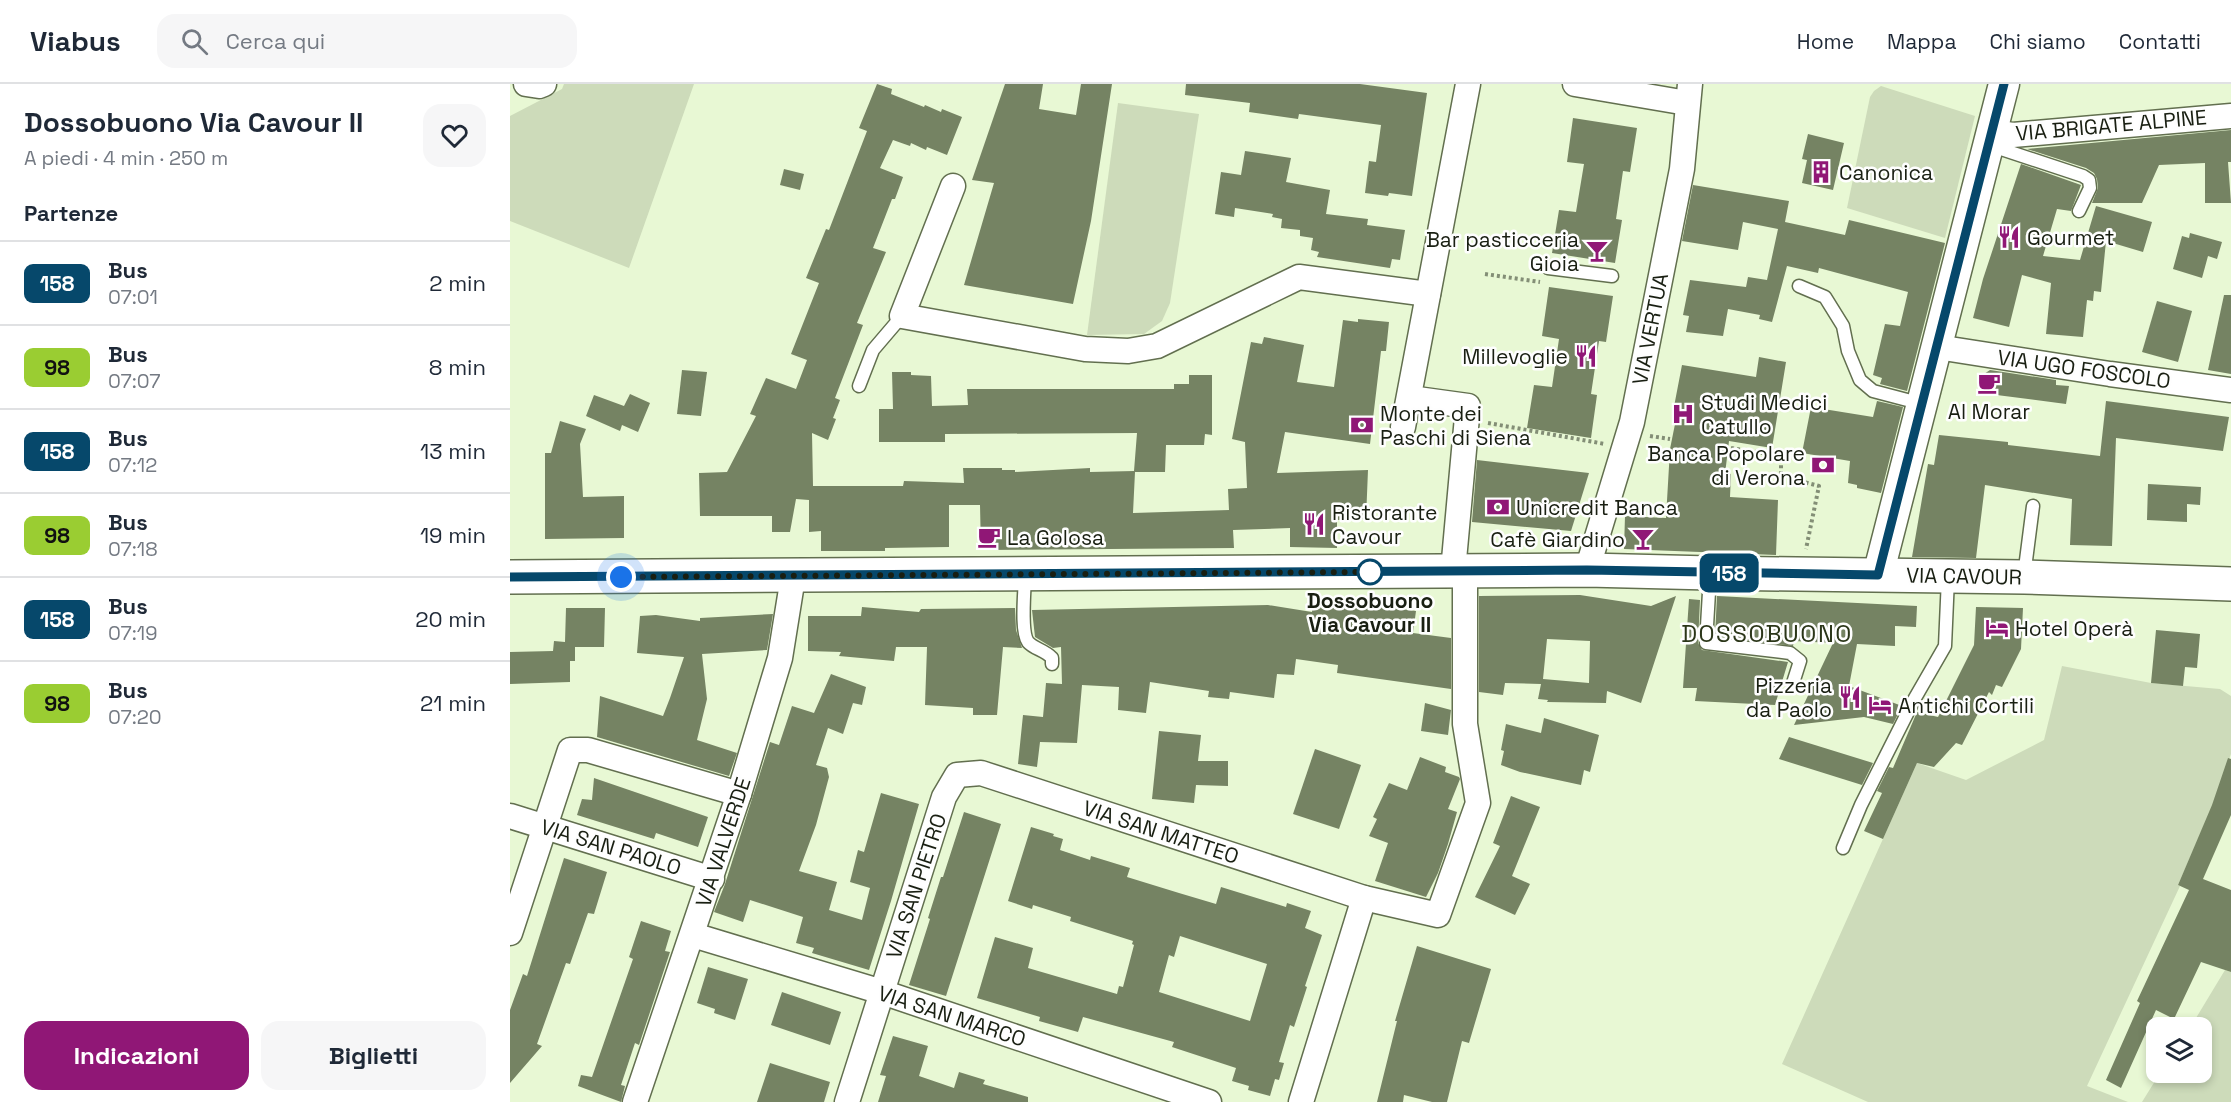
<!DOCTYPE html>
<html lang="it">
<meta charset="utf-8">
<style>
body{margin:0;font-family:"Space Grotesk",sans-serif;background:#f6f6f7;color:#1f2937;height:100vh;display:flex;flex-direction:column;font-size:22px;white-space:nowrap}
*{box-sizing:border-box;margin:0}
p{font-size:20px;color:#747a83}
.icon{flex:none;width:33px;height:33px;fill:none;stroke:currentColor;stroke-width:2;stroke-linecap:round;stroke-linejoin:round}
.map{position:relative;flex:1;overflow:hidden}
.details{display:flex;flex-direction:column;background:#fff;width:510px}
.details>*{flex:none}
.badge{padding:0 12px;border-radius:9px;font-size:21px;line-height:39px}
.tools{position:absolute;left:1636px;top:933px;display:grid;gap:12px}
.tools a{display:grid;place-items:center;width:66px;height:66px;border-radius:12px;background:#fff;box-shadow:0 3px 9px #0003;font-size:30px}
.you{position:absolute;width:30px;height:30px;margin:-15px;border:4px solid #fff;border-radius:50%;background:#1a73e8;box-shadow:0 0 0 9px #1a73e833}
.map>.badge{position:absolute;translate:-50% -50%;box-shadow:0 0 0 3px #fff}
h2{padding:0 24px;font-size:22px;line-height:54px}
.round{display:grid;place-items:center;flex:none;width:63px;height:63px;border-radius:18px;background:#f6f6f7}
.head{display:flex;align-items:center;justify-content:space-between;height:102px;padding:0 24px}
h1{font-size:28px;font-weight:600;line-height:45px}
.button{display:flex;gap:12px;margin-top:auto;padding:12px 24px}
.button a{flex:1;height:69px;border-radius:18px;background:#901776;color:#fff;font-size:24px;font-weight:600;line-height:69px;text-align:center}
.button a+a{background:#f6f6f7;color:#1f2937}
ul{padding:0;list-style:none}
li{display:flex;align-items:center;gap:18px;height:84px;padding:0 24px;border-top:2px solid #e0e1e3}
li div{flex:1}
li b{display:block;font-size:22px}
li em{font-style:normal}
li .badge{min-width:66px;font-weight:700;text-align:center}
header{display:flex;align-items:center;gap:36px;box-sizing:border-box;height:84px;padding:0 30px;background:#fff;border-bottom:2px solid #e0e1e3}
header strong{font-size:28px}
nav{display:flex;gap:33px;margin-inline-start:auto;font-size:21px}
.search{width:420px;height:54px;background:#f6f6f7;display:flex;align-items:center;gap:15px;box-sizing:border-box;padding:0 21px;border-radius:18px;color:#747a83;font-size:22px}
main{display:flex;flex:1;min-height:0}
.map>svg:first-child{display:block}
</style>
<header>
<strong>Viabus</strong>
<div class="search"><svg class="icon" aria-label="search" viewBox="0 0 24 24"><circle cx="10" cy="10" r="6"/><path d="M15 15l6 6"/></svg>Cerca qui</div>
<nav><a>Home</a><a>Mappa</a><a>Chi siamo</a><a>Contatti</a></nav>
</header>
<main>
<section class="details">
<div class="head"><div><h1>Dossobuono Via Cavour II</h1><p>A piedi · 4 min · 250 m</p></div><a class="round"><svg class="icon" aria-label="heart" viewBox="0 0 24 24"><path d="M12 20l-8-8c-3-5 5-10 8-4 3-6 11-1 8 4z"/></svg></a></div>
<h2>Partenze</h2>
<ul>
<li><span class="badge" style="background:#06486b;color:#fff">158</span><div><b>Bus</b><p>07:01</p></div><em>2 min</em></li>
<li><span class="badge" style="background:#9acd32;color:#111">98</span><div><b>Bus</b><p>07:07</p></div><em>8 min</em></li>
<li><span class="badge" style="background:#06486b;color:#fff">158</span><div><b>Bus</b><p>07:12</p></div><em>13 min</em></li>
<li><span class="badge" style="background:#9acd32;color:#111">98</span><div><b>Bus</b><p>07:18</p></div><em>19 min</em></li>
<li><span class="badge" style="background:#06486b;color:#fff">158</span><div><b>Bus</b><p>07:19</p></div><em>20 min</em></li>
<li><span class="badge" style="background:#9acd32;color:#111">98</span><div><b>Bus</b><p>07:20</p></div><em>21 min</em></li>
</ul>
<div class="button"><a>Indicazioni</a><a>Biglietti</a></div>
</section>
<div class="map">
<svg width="1721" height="1018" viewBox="0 0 1721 1018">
<rect width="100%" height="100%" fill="#e8f8d4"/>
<g fill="#cddbba">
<polygon points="54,0 184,0 119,184 0,137 0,32 52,5"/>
<polygon points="1371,2 1465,32 1435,154 1337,124 1360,13 1364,7"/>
<polygon points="608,19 689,30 660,219 652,237 634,250 577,251"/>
<polygon points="1552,582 1641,599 1710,605 1721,612 1721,670 1701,725 1668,801 1670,802 1577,1002 1618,1018 1358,1018 1272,980 1407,679 1456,696 1534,656"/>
<polygon points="1715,886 1721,888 1721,1018 1632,1018 1650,989 1692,988 1692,944 1677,943 1683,939"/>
</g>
<g fill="#758363" fill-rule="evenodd">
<polygon points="367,0 382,5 381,10 414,23 415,21 431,28 432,25 452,33 437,71 417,63 416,66 401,59 400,62 383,56 370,84 393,93 385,115 382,115 363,164 376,168 347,239 353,241 325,314 330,316 323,334 326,335 318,356 302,349 303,402 393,402 394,397 454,399 453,384 492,384 492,386 505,386 505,388 580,384 580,388 624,387 627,349 435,350 435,358 369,358 369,325 383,325 382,288 401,288 401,291 421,292 422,322 458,321 457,305 664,305 664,300 679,300 679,291 702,291 702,351 695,350 694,361 656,361 655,388 625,388 623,429 719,426 718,405 737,404 735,358 722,355 741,258 752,260 754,253 794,261 787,298 824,303 833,236 848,238 848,235 879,238 876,267 871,267 860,360 775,348 767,389 858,386 856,435 827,436 827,464 780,463 780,444 723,446 724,464 471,466 470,421 439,421 439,463 375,464 375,467 311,467 311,447 299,448 299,416 286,415 280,448 262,448 262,432 190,432 189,389 217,388 246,332 240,330 256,294 286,305 297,276 281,270 309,199 296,194 316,145 319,146 357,47 349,44"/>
<polygon points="495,0 533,0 529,25 566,31 571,0 602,0 581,137 563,220 454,201 484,99 462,96"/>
<polygon points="676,0 850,0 917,9 902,112 879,109 878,112 855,109 859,77 866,78 871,41 789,30 788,35 739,28 740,19 675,11"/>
<polygon points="1063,34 1127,44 1120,88 1113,87 1106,135 1112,136 1105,179 1042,169 1049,126 1066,128 1074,80 1057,78"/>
<polygon points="1721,46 1721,78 1718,78 1721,119 1695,119 1695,79 1649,81 1632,119 1582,119 1588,104 1587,95 1584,89 1576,84 1517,65"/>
<polygon points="1298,50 1334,59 1323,106 1292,99 1297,76 1292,75"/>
<polygon points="735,67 781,74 776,98 820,106 816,130 858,135 857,141 895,146 890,176 882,175 880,184 807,173 809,168 801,166 803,154 790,152 790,146 771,144 772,135 762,133 763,130 725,124 724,133 705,130 711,88 731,91"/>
<polygon points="1511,80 1571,101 1561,127 1547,125 1533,172 1570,176 1586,122 1642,138 1633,168 1596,157 1591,208 1584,207 1583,217 1577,216 1573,253 1536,250 1541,199 1512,191 1499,243 1463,234 1473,195"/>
<polygon points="274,85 294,90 290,106 270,101"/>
<polygon points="1183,101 1279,117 1275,138 1335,151 1339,136 1435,159 1397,307 1370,300 1372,294 1363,291 1375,240 1390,242 1398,208 1309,184 1308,189 1277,182 1262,238 1249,235 1250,231 1218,225 1213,252 1176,248 1179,232 1173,231 1180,196 1236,203 1238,193 1257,196 1268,145 1233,138 1228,166 1172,157"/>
<polygon points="1680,149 1712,158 1707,175 1698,172 1692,194 1663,185 1672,152 1679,154"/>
<polygon points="1039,203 1103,212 1096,258 1089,257 1081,310 1087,311 1081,354 1017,344 1024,301 1042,303 1049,255 1032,252"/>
<polygon points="1714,211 1721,211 1721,290 1698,286"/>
<polygon points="1647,217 1682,227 1668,278 1632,268"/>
<polygon points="1249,273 1276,278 1262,364 1219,357 1215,390 1221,390 1220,413 1268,416 1266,471 1114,465 1115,432 1156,434 1160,365 1166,335 1162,333 1172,281 1246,293"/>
<polygon points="172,286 197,288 191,332 167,330"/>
<polygon points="1480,286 1546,296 1546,301 1559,302 1556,320 1471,309 1474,290"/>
<polygon points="120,310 140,319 128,348 112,341 110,347 76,332 84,311 114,322"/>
<polygon points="1367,317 1393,323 1371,409 1347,404 1347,401 1338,399 1340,377 1292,369 1301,323 1363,333"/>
<polygon points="1596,317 1719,333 1713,367 1606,354 1602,462 1560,461 1562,415 1475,401 1466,474 1402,473 1418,380 1424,381 1429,351 1498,358 1498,361 1590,372"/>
<polygon points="50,337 76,345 70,360 73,413 114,412 114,454 35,455 35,369 41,369"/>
<polygon points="967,376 1079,389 1061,447 962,438"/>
<polygon points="1638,400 1691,403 1690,421 1677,420 1677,438 1637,436"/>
<path d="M 1070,511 L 1141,522 L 1166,512 L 1131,619 L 1097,607 L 1096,619 L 1037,618 L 1038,616 L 1028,615 L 1031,600 L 995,599 L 993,611 L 969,608 L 969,512 ZM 1037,555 L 1080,557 L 1079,599 L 1033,595 Z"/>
<polygon points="1207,512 1407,522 1406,543 1385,542 1385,562 1347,560 1339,602 1392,622 1383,640 1354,633 1284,641 1323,559 1284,557 1283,562 1205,552"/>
<polygon points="1179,515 1190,516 1188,559 1192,566 1278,578 1265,621 1185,617 1187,604 1173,604"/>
<polygon points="834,517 906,527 903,549 941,554 941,605 827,589 828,581 786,575 784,591 767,590 764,614 720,608 719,615 698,613 699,607 640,598 636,629 608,626 609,603 572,601 567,659 530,658 527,683 508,680 513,631 533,633 536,599 552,600 551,563 543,564 525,553 522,526 758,521 802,528 803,519 833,521"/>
<polygon points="352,523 409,528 411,525 505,524 506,546 512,564 493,563 487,631 463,631 463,624 415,621 417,563 386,563 384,577 329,572 331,568 298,567 298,532 351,532"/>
<polygon points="1466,523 1513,524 1511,565 1492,603 1486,601 1482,611 1479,608 1452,661 1446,659 1424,683 1407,679 1373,755 1354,747 1372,709 1367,707 1379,683 1383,684 1407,628 1428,633 1464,561"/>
<polygon points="56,524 95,524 94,563 65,563 65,577 60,577 60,598 0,600 0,568 43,567 44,557 55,558"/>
<polygon points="263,530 257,566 192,570 197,615 187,656 227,669 219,692 87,653 90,612 153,632 160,614 174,573 127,569 130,532 146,531 190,537 190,534"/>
<polygon points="1646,546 1690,550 1687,584 1675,583 1673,602 1641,599"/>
<polygon points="321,590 356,603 352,621 343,619 333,650 318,644 306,681 317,684 319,693 306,741 289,787 327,798 319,826 352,836 360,804 340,798 348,766 354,768 371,709 409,720 381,817 359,886 302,869 304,864 286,859 293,833 240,816 233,838 204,828 215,800 260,658 269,661 282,622 304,629"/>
<polygon points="915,619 941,626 938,651 911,647"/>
<polygon points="1034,634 1089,651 1080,688 1074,686 1071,701 1010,688 991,681 994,667 991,666 996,640 1031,649"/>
<polygon points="649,647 691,651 688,677 718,677 718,702 686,701 684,719 642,715"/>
<polygon points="1279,653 1363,679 1352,701 1269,675"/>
<polygon points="805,665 851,681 829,745 783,730"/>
<polygon points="910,673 936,683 935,688 949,693 950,695 938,725 947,728 938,760 928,789 916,813 865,797 878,759 859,752 867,735 863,733 879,699 897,706"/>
<polygon points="1718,674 1721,675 1721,731 1693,795 1721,806 1721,888 1691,878 1664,935 1646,926 1611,1004 1596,996 1630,919 1627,917 1679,806 1668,801 1702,721"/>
<polygon points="84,694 198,733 188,763 146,749 144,755 67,731 72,715 82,716"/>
<polygon points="1001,712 1030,723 1002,792 1020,800 1005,831 965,813 990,762 983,759"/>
<polygon points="454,728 491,740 436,912 399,901 420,835 418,834 431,793 433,793"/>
<path d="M 521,743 L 544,750 L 543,752 L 553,755 L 550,766 L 580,776 L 581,772 L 620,784 L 617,793 L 669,809 L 706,820 L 711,803 L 776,823 L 777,819 L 801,827 L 795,844 L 812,851 L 795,902 L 797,903 L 784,943 L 780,941 L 769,978 L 774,979 L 769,996 L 765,995 L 760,1012 L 738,1006 L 739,1002 L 722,997 L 726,984 L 662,963 L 664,958 L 573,933 L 568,948 L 529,937 L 530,933 L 467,914 L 485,853 L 523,864 L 518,884 L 607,910 L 609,902 L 613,903 L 624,861 L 622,860 L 623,857 L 560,837 L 561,833 L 523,821 L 522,825 L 498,817 ZM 670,852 L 757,880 L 740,937 L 649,908 L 659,871 L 664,873 Z"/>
<polygon points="54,774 97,788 84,830 78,829 60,880 56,879 27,960 32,962 0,999 0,926 13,890 17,892"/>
<polygon points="131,837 161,847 155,867 160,868 129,961 125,959 111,1001 115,1002 111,1018 68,1002 71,991 82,993 123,875 119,873"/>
<polygon points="907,862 981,885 959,959 952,957 937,1018 922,1018 894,1011 893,1018 867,1018 887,937 885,937"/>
<polygon points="198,883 238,895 225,936 204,929 205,925 187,919"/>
<polygon points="272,908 331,928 320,961 261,941"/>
<polygon points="383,952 418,962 409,992 444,1004 449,988 475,996 473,1000 518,1013 518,1018 368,1018 376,992 370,991"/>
<polygon points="260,979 320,998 314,1018 247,1018"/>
</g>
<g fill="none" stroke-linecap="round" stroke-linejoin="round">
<g stroke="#626f4f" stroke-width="15">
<g id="service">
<polyline points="1479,61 1573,92 1579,96 1580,104 1569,127"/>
<polyline points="1038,184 1102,192"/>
<polyline points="1289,202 1315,213 1333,242 1338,267 1350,296 1363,307 1401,317"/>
<polyline points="349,302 363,266 392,232"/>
<path d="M 515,490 C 515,505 510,547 518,558 C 524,565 535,566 542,574 L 542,580"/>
<polyline points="1200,491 1196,559 1280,569 1290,577 1283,599"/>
<polyline points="1514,492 1523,422"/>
<polyline points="1333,764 1351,721 1405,614 1435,562 1438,494"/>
</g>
</g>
<g stroke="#626f4f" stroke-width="27">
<g id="minor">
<polyline points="16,0 29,2 34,0"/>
<polyline points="1065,0 1177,19"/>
<polyline points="1482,48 1503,51 1721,32"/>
<polyline points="443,102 392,232 575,265 618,267 647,262 789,193 918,210"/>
<polyline points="1427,263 1600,290 1721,306"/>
<polyline points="900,314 958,322 943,487"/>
<polyline points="893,343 958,0"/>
<polyline points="1077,486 1122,338 1172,85 1180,0"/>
<polyline points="0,732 202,795"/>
<polyline points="0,849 60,666 78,666 229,710"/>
<polyline points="183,851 372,908 699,1018"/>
<polyline points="125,1018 229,710 270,574 283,493"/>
<polyline points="337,1018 434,713 447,691 471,689 854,814"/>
<polyline points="791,1018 854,814 928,831 968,719 955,640 955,487"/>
</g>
</g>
<g stroke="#626f4f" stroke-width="33">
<polyline id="tertiary" points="1368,491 1494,0"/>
</g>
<g stroke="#626f4f" stroke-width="36">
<polyline id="primary" points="0,493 1077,486 1200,489 1514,493 1721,500"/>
</g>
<g stroke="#838e76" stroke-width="4" stroke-dasharray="3 3" stroke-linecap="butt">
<polyline points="975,190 1030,198"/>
<polyline points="978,339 1095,360"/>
<polyline points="1140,352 1160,355"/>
<polyline points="1221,364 1271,372 1271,392 1309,402 1296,465"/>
</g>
<use href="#service" stroke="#fff" stroke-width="12"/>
<use href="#minor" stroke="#fff" stroke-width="24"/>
<use href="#tertiary" stroke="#fff" stroke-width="30"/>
<use href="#primary" stroke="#fff" stroke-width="33"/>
</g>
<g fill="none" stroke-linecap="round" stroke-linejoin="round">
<g stroke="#fff" stroke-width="14">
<polyline id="line" points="0,493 1077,486 1368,491 1494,0"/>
</g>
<use href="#line" stroke="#06486b" stroke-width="9"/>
<polyline stroke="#191f12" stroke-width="6" stroke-dasharray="0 10.8" points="111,493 863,488 860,488"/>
</g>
<defs>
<g id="building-bare" transform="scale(1.8)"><path d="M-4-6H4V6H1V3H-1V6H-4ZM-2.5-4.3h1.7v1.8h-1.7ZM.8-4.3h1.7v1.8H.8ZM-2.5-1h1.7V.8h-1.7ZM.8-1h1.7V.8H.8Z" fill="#901776" stroke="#fefefe" stroke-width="2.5" paint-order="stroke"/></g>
<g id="restaurant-bare" transform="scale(1.8)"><path d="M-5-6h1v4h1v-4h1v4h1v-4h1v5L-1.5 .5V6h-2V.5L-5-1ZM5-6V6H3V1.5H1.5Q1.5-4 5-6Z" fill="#901776" stroke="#fefefe" stroke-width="2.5" paint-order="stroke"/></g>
<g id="bar-bare" transform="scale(1.8)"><path d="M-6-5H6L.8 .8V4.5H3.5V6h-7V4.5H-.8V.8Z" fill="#901776" stroke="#fefefe" stroke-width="2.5" paint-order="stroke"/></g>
<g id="cafe-bare" transform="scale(1.8)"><path d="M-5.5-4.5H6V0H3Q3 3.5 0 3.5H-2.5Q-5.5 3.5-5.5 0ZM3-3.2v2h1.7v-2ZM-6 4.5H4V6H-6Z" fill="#901776" stroke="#fefefe" stroke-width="2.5" paint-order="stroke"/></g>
<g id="hospital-bare" transform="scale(1.8)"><path d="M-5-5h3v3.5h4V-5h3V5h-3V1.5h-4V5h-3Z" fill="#901776" stroke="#fefefe" stroke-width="2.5" paint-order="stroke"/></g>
<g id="bank-bare" transform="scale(1.8)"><path d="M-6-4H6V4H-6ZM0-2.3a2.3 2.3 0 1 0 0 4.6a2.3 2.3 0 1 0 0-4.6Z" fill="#901776" stroke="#fefefe" stroke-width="2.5" paint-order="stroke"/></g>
<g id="hotel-bare" transform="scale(1.8)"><path d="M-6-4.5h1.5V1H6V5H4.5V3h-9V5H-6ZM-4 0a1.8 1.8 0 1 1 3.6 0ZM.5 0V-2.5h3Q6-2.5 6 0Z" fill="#901776" stroke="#fefefe" stroke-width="2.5" paint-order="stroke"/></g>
</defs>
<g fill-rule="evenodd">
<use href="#building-bare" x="1311" y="88"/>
<use href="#restaurant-bare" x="1499" y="153"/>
<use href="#bar-bare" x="1087" y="167"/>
<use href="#restaurant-bare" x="1076" y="272"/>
<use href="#cafe-bare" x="1479" y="299"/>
<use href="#hospital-bare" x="1173" y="330"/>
<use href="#bank-bare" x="852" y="341"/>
<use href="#bank-bare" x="1313" y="381"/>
<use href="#bank-bare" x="988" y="423"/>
<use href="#restaurant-bare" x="804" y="440"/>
<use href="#cafe-bare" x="479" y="453"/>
<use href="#bar-bare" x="1133" y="455"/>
<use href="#hotel-bare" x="1487" y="544"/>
<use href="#restaurant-bare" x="1340" y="613"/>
<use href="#hotel-bare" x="1370" y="621"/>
</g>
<circle fill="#fff" stroke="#06486b" stroke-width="3" cx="860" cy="488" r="12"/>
<g text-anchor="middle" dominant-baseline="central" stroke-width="5" stroke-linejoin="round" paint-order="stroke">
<g font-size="21" fill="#191f12" stroke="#fefefe">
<text transform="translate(1601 41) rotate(-5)">VIA BRIGATE ALPINE</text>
<text transform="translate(1140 245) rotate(-79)">VIA VERTUA</text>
<text transform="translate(1574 285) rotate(8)">VIA UGO FOSCOLO</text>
<text transform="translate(1454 492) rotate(1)">VIA CAVOUR</text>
<text transform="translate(651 748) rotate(18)">VIA SAN MATTEO</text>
<text transform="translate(213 758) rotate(-72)">VIA VALVERDE</text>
<text transform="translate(101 763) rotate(17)">VIA SAN PAOLO</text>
<text transform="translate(406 802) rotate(-72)">VIA SAN PIETRO</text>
<text transform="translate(442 932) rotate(18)">VIA SAN MARCO</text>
</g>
<g font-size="21" fill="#191f12" stroke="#fefefe" text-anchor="start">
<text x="1329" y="88">Canonica</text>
<text x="1517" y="153">Gourmet</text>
<text x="1069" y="155" text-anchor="end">Bar pasticceria<tspan x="1069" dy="24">Gioia</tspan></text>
<text x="1058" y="272" text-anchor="end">Millevoglie</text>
<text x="1191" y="318">Studi Medici<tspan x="1191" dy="24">Catullo</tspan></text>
<text x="1479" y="327" text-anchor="middle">Al Morar</text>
<text x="870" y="329">Monte dei<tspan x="870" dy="24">Paschi di Siena</tspan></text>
<text x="1295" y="369" text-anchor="end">Banca Popolare<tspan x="1295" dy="24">di Verona</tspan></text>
<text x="1006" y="423">Unicredit Banca</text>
<text x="822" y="428">Ristorante<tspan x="822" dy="24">Cavour</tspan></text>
<text x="497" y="453">La Golosa</text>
<text x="1115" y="455" text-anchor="end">Cafè Giardino</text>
<text x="1505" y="544">Hotel Operà</text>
<text x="1322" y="601" text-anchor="end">Pizzeria<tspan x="1322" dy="24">da Paolo</tspan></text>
<text x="1388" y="621">Antichi Cortili</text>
</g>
<g font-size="21" font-weight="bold" fill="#191f12" stroke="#fefefe">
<text x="860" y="516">Dossobuono<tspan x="860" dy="24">Via Cavour II</tspan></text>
</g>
<g font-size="24" letter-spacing="1.5" fill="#2b3619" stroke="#fefefe">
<text x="1257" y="549">DOSSOBUONO</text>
</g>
</g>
</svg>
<div class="tools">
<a><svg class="icon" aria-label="layers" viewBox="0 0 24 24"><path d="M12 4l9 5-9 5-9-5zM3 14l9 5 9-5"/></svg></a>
</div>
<div class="you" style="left:111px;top:493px"></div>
<b class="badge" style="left:1219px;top:489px;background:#06486b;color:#fff">158</b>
</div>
</main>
